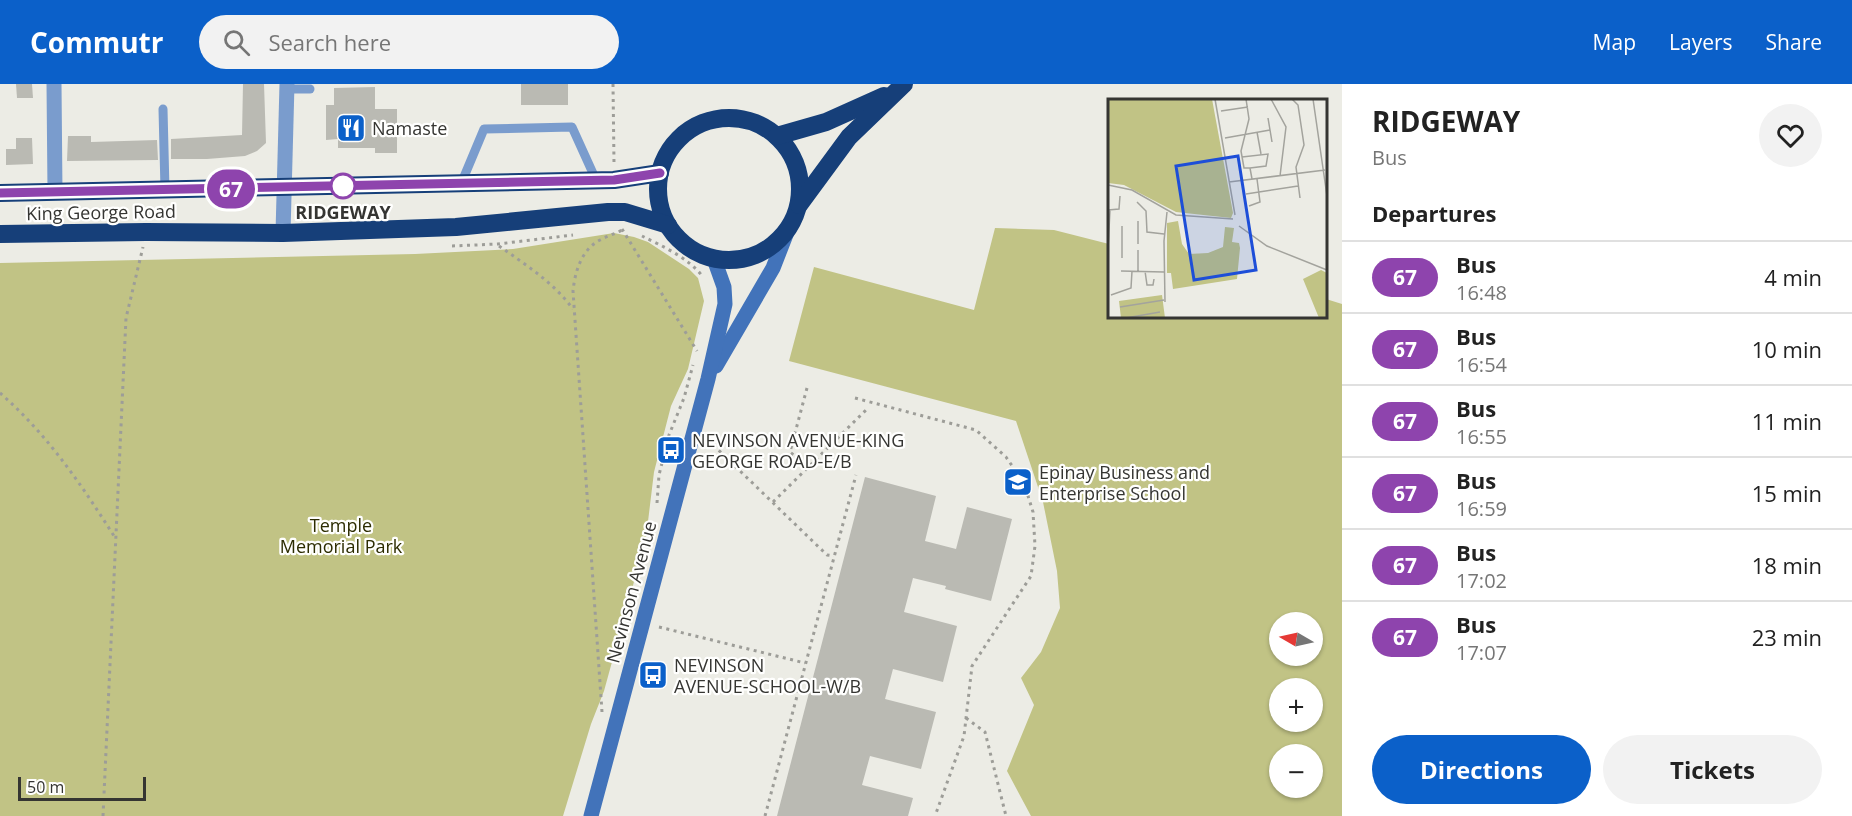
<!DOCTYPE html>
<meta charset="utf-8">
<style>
body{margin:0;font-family:"Open Sans",sans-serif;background:#f2f2f2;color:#222;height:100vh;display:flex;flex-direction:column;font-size:22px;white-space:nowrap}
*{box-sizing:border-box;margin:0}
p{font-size:20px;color:#767676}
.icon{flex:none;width:33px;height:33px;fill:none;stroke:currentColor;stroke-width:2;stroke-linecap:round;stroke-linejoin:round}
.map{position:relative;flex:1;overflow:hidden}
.side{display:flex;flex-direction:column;background:#fff;width:510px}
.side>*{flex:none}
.badge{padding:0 12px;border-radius:20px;font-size:21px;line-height:39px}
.needle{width:39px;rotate:279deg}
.tools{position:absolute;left:1269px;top:528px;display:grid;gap:12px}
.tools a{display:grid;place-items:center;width:54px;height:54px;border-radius:50%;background:#fff;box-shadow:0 2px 4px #0004;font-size:30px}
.scale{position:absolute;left:18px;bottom:15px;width:128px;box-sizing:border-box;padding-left:6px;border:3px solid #353532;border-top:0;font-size:16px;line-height:21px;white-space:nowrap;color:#353532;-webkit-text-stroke:4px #fffffe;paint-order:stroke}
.map>.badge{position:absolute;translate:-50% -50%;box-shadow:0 0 0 3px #fff}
h2{padding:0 30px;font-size:22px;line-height:54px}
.round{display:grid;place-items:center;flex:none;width:63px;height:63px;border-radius:32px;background:#f2f2f2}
.headline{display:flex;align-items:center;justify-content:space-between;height:102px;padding:0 30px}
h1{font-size:28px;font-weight:700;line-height:45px}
.button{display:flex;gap:12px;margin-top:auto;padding:12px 30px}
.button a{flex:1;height:69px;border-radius:36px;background:#0b60c9;color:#fff;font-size:24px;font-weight:700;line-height:69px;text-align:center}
.button a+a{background:#f2f2f2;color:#222}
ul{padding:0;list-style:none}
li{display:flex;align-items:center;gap:18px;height:72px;padding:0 30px;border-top:2px solid #e0e0e0}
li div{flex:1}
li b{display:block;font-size:22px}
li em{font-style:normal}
li .badge{min-width:66px;font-weight:700;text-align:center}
header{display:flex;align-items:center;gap:36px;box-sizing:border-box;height:84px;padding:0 30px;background:#0b60c9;color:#fff}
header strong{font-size:28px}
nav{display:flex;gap:33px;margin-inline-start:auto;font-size:21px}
.search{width:420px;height:54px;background:#f2f2f2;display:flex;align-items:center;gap:15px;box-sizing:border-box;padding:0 21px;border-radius:33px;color:#767676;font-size:22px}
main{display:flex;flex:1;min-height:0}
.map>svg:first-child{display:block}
</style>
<header>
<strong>Commutr</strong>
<div class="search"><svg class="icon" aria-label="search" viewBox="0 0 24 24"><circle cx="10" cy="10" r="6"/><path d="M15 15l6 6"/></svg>Search here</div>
<nav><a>Map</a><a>Layers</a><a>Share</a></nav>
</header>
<main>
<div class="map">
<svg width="1342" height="732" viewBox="0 0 1342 732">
<rect width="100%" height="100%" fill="#ecece5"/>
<g fill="#c1c385" fill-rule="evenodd">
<path d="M 995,144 L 1054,146 L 1109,160 L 1110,232 L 1326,232 L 1326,215 L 1342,220 L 1342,732 L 1031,732 L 1007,687 L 1034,621 L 1021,594 L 1041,568 L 1060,524 L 1057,487 L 1043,418 L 1016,337 L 789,277 L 814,183 L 974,226 ZM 1312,538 L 1312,572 L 1280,572 L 1280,538 ZM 1280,604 L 1312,604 L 1312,638 L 1280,638 ZM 1280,670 L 1312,670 L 1312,704 L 1280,704 Z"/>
<polygon points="614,149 634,153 648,158 689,185 698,194 704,217 688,285 671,322 654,388 646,454 604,607 591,640 563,732 0,732 0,179 415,170 513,165"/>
</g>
<g fill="#babab3">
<polygon points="16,0 32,0 33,14 17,14"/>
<polygon points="243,0 264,0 266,59 257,67 245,72 207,75 171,75 171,55 242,51"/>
<rect x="521" y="0" width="47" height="21"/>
<polygon points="375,3 375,25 397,25 397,69 375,69 375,64 338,64 338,55 326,56 326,21 334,21 334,4"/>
<polygon points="68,52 91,52 91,58 157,56 158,76 67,77"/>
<polygon points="16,54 32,54 33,80 6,81 6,65 16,65"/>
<polygon points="865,393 936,412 925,457 956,465 967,423 1012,435 991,517 945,505 946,502 913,494 904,528 957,542 943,598 893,585 885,615 936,628 921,685 870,672 862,701 913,714 908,732 777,732"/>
</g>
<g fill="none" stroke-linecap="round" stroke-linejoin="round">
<g stroke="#9d9d98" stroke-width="3" stroke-dasharray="3 4.5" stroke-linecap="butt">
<polyline points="613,0 614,79"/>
<polyline points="622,145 697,267"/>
<path d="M 642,152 C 662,162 689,174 703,193"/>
<polyline points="452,162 498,160 573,151"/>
<path d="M 499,162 C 526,181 553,198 573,225"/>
<polyline points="807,304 790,368 808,383"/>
<path d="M 0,309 C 47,350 81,400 114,452"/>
<polyline points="855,314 976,346 1006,373 1024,399 1033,428 1035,462 1031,492 972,582 964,652 935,732"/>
<polyline points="708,356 827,471 834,472"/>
<polyline points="773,418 867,325"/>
<polyline points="657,419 659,391 669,351 684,314 693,281"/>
<polyline points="659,543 805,579"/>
<path d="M 602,628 L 573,207 C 575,188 581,166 600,156 C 607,152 615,150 622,146"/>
<polyline points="966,634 985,648 1006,732"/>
<polyline points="103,732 126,234 143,163"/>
<polyline points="765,732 856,391"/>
</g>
<g stroke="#7a9ccd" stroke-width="9">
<polyline points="287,5 310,5"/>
<polyline points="163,25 165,106"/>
<polyline points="461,100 484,45 572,43 596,96"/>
</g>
<g stroke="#7a9ccd" stroke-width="15">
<polyline points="54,0 55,108"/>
<polyline points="283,149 287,0"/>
</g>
<g stroke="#4273ba" stroke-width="15">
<polyline points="716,282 773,184 789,143"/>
<polyline points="591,732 708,295 725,220 724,203 714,175"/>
</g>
<g stroke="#163f79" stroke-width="18">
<circle cx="729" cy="105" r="71"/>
<polyline points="777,52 826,38 884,12"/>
<polyline points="0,109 614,96 660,89"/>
<polyline points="799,121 849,53 904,0"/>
<polyline points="0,150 146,148 283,149 456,143 608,128 625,128 668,141"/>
</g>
</g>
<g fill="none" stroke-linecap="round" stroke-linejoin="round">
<g stroke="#fff" stroke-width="14">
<polyline id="line" points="0,109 614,96 660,89"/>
</g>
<use href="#line" stroke="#8e44ad" stroke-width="9"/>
</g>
<defs>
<g id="restaurant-square" transform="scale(1.5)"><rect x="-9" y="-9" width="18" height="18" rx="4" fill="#0b60c9" stroke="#fffffe"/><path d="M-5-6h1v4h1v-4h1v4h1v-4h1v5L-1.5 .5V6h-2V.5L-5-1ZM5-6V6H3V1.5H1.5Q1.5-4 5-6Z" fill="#fff"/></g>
<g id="bus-square" transform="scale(1.5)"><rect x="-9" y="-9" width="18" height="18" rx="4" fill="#0b60c9" stroke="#fffffe"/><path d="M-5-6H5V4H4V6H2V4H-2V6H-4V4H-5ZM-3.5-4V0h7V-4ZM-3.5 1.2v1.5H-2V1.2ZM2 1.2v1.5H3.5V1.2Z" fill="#fff"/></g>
<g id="school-square" transform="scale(1.5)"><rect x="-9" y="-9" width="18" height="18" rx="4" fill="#0b60c9" stroke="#fffffe"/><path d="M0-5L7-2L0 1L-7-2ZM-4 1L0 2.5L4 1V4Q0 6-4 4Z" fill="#fff"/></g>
</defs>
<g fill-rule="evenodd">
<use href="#restaurant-square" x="351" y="44"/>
<use href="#bus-square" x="671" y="366"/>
<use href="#school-square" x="1018" y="398"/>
<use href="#bus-square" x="653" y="591"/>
</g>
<circle fill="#fff" stroke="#8e44ad" stroke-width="3" cx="343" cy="102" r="12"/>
<g text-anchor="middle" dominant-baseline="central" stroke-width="4.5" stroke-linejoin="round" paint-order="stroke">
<g font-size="18" fill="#353532" stroke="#fffffe" text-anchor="start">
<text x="372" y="44">Namaste</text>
<text x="692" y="356">NEVINSON AVENUE-KING<tspan x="692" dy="21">GEORGE ROAD-E/B</tspan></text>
<text x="1039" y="388">Epinay Business and<tspan x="1039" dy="21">Enterprise School</tspan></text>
<text x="674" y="581">NEVINSON<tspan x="674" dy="21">AVENUE-SCHOOL-W/B</tspan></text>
</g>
<g font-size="18" fill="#353532" stroke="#fffffe">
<text transform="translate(101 128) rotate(-1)">King George Road</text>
<text transform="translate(631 508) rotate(-75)">Nevinson Avenue</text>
</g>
<g font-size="18" font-weight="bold" fill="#353532" stroke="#fffffe">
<text x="343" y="128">RIDGEWAY</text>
</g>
<g font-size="18" fill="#2c2c01" stroke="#fffffe">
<text x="341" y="441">Temple<tspan x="341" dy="21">Memorial Park</tspan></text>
</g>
</g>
<g transform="translate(1108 15)">
<rect width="219" height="219" fill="#ecece5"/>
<path d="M 0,0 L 104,0 L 125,114 L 123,119 L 68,113 L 16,86 L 0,84 ZM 70,122 L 74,145 L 81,155 L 100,154 L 115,148 L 117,128 L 126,129 L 124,143 L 131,144 L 132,149 L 129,180 L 65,190 L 63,174 L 59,174 L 59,124 ZM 213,171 L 219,174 L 219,219 L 211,219 L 195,180 ZM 54,196 L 57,219 L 13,219 L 11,202 Z" fill="#c1c385"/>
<path fill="none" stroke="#a3a39d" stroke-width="1.5" d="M 107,0 L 127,116M 138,0 L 141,20 L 133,52 L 136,69 L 142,69 L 144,80M 163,0 L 178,28 L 172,77M 184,0 L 190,6 L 196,46 L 188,68 L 192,99M 205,0 L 219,97M 113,12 L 140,8M 160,19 L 164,43M 149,33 L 153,55M 117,39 L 162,31M 134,58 L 160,55 L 158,67 L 142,69M 121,83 L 217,71M 0,86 L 24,91 L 68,116 L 125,120M 138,95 L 190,87M 29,103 L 38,112 L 39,133 L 56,135M 141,107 L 152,103 L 149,80M 0,111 L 11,110 L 12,97M 30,122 L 30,145M 14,127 L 14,159M 131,127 L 159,147 L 219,171M 0,150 L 2,111M 30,151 L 30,172M 13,172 L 56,173M 37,172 L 39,186 L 45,186 L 46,180M 3,196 L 23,189 L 24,172M 57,203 L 56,142 L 59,113M 12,208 L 56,201M 18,219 L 52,213"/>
<path fill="#1d4ed8" fill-opacity="0.15" stroke="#1d4ed8" stroke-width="3" d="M 130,57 L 148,171 L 86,181 L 68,67 Z"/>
<rect width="219" height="219" fill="none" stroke="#353532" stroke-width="3"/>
</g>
</svg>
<div class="tools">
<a><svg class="needle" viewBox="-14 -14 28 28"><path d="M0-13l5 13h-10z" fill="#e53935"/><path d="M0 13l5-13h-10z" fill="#767676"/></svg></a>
<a>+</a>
<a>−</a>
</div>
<div class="scale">50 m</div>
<b class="badge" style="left:231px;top:105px;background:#8e44ad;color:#fff">67</b>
</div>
<section class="side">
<div class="headline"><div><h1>RIDGEWAY</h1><p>Bus</p></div><a class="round"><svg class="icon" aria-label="heart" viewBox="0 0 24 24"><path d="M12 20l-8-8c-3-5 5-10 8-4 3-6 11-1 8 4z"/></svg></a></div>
<h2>Departures</h2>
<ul>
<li><span class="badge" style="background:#8e44ad;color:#fff">67</span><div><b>Bus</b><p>16:48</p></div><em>4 min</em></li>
<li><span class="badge" style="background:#8e44ad;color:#fff">67</span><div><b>Bus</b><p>16:54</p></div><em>10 min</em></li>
<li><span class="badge" style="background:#8e44ad;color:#fff">67</span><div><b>Bus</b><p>16:55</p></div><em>11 min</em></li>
<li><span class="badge" style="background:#8e44ad;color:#fff">67</span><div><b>Bus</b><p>16:59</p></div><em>15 min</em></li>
<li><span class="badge" style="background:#8e44ad;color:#fff">67</span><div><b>Bus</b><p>17:02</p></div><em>18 min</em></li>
<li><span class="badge" style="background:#8e44ad;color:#fff">67</span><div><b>Bus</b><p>17:07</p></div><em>23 min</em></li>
</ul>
<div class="button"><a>Directions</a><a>Tickets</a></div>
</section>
</main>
